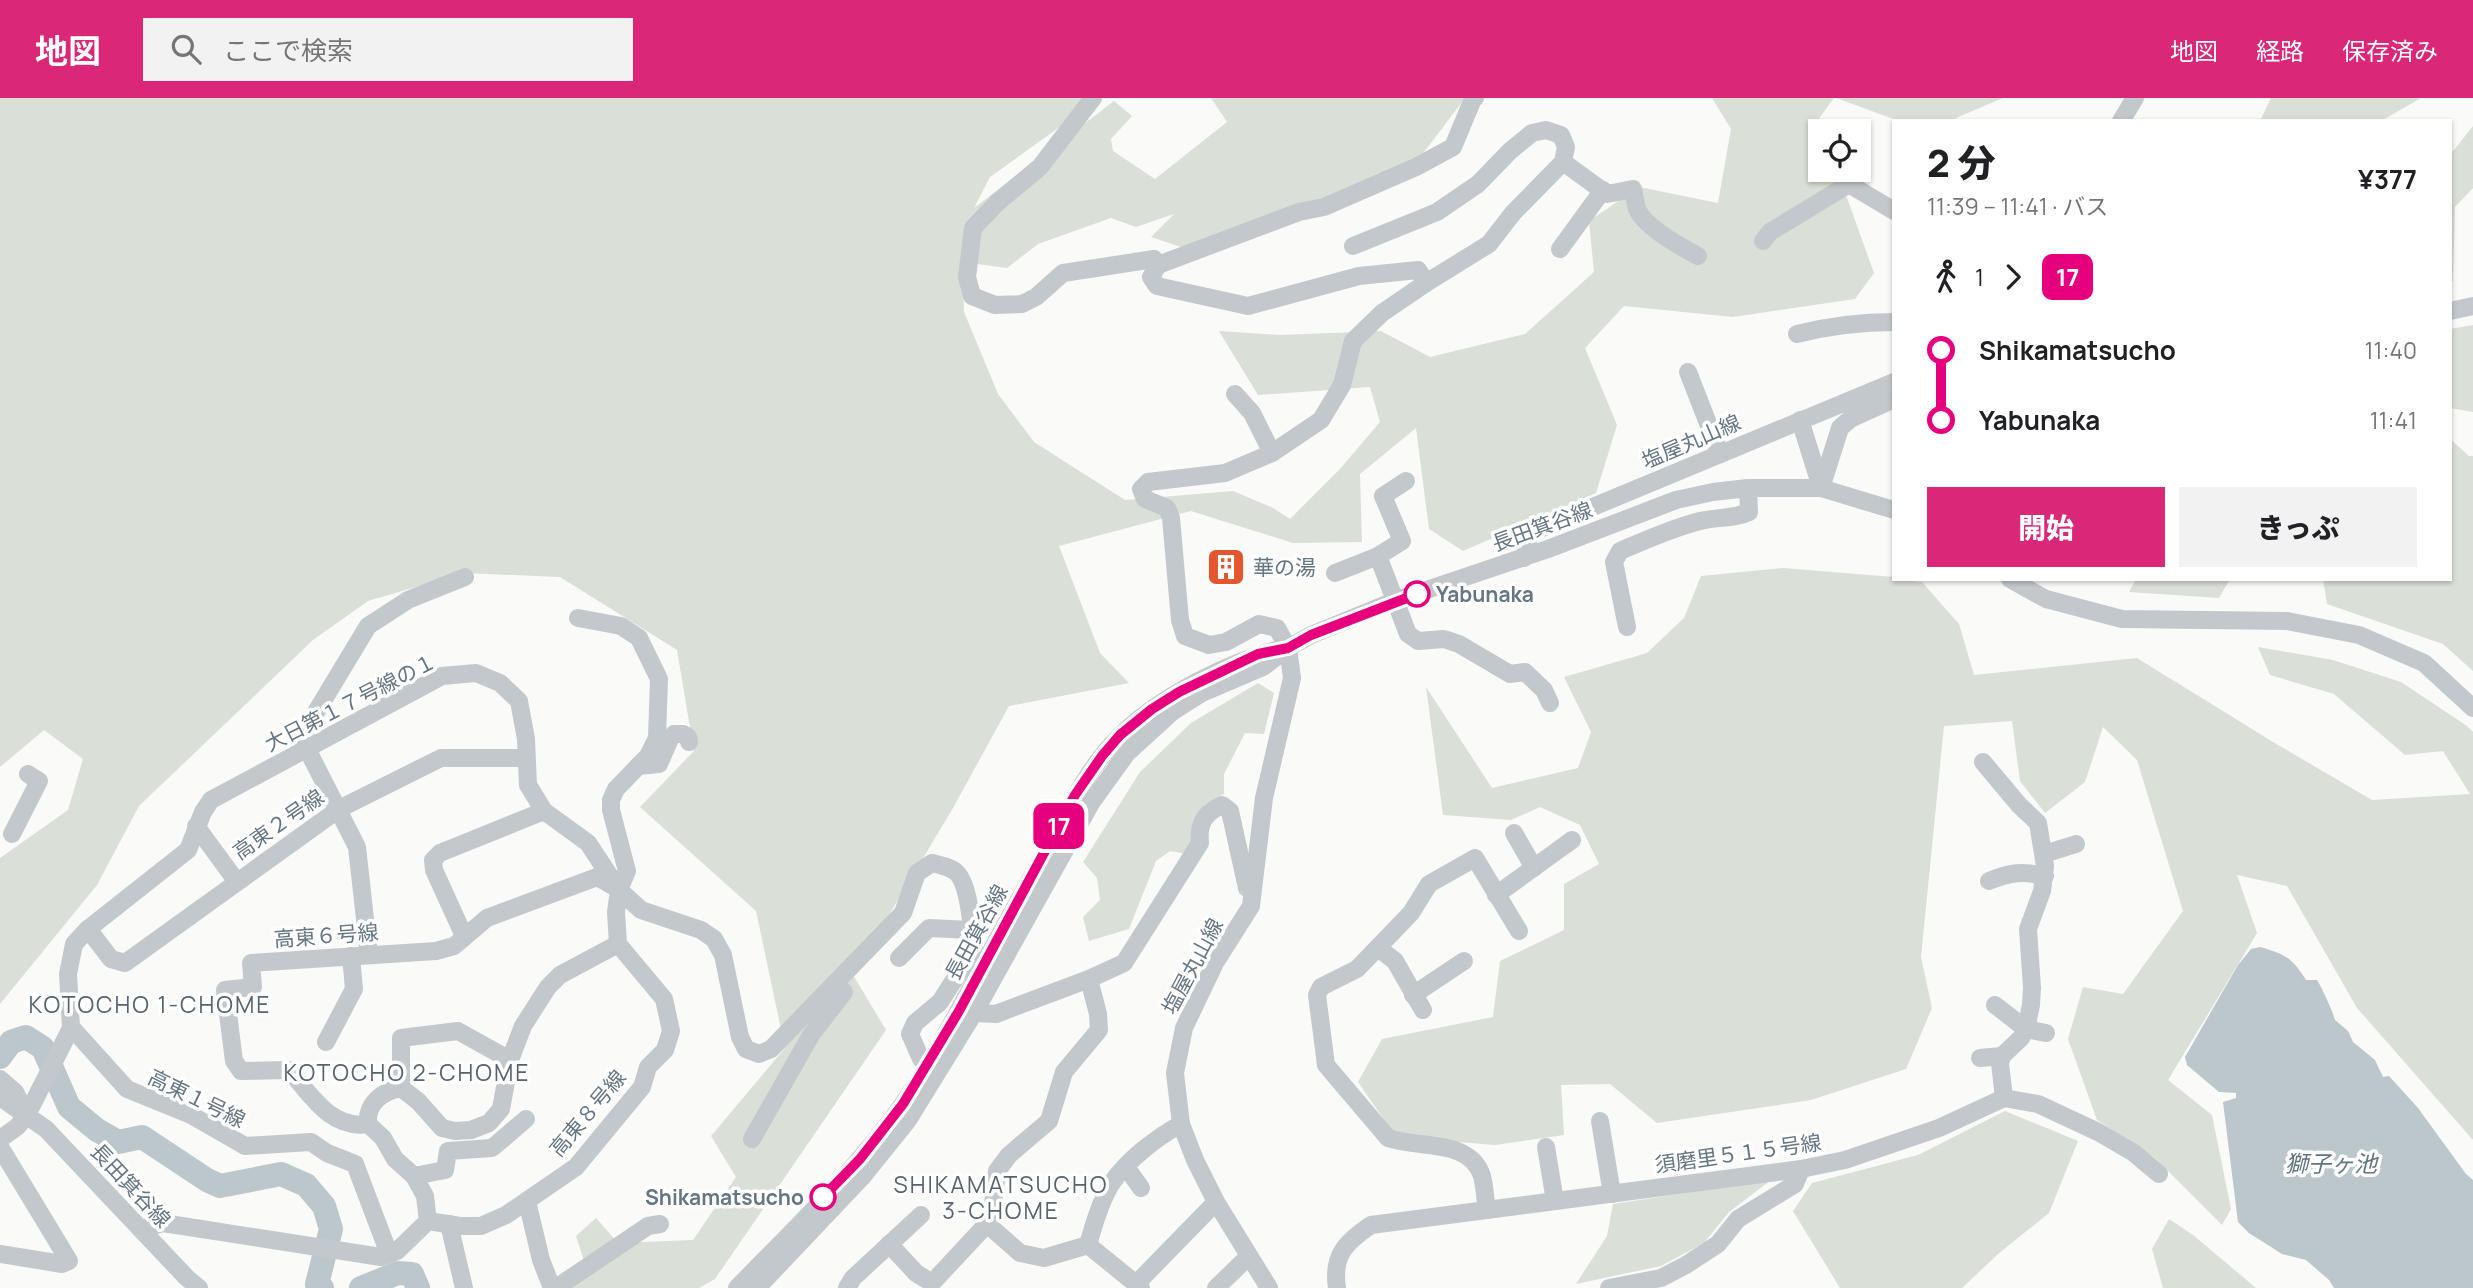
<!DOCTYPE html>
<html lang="ja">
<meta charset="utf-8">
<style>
body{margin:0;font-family:Manrope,"Noto Sans JP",sans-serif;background:#f2f2f2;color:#202124;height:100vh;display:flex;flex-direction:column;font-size:26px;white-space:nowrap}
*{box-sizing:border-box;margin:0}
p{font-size:23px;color:#757577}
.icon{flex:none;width:38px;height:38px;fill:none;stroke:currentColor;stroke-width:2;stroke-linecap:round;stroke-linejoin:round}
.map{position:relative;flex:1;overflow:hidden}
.drawer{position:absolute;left:1892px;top:21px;width:560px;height:462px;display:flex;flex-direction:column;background:#fff;border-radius:0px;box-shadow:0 2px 5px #0004}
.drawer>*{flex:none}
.badge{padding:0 14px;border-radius:10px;font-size:24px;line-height:46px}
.fabs{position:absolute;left:1808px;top:21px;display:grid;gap:14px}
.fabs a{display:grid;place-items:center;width:63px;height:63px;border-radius:0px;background:#fff;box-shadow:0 2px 5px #0004;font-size:35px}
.map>.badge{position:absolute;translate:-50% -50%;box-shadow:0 0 0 4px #fff}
.legs{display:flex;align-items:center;gap:10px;height:77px;padding:0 35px;font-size:23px}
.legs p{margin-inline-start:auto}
.headline{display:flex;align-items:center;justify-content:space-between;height:119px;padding:0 35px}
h1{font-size:38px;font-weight:800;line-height:52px}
.cta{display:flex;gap:14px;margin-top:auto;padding:14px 35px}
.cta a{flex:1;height:80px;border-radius:0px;background:#db2777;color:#fff;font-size:28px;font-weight:800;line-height:80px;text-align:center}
.cta a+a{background:#f2f2f2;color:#202124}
ul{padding:0 35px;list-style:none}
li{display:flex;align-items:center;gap:24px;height:70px;font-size:26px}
li i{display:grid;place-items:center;width:10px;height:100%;margin:0 9px;background:currentColor}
li i::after{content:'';width:18px;height:18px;margin:-9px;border:5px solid;border-radius:50%;background:#fff}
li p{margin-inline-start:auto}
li:first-child i{background:linear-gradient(#0000 50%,currentColor 0)}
li:last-child i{background:linear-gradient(currentColor 50%,#0000 0)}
header{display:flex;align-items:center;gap:42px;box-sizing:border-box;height:98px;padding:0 35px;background:#db2777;color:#fff}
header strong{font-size:33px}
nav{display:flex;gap:38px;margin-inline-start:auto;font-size:24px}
.search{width:490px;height:63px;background:#f2f2f2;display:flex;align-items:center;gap:18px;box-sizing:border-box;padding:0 24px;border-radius:0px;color:#757577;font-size:26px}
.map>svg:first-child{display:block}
</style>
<header>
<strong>地図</strong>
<div class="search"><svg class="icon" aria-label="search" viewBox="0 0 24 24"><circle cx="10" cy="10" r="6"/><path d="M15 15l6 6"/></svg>ここで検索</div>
<nav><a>地図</a><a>経路</a><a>保存済み</a></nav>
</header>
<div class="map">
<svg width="2473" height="1190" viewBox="0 0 2473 1190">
<rect width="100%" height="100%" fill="#fafaf8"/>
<g fill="#dadfd7">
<polygon points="0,0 1100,0 990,79 974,110 1114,3 1132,18 1111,41 1113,53 1155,81 1227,24 1211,0 1465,0 1418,62 1324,107 1181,149 1151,139 1174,116 1136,129 1111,120 1038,146 1007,170 962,164 964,214 998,296 1034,344 1125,402 1233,393 1273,410 1290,421 1339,372 1380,324 1370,289 1258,297 1219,233 1280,237 1381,233 1430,259 1525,236 1594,174 1589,123 1639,89 1718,105 1731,31 1712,0 1834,0 1815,26 1820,36 1820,72 1837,72 1874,175 1855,201 1733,219 1624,208 1585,250 1617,327 1596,395 1463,453 1429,431 1416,330 1360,376 1362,444 1293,445 1191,413 1059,448 1100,555 1129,585 1009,608 953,710 853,877 886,932 715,1181 699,1190 571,1190 586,1169 576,1138 596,1120 618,1145 693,1142 736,1079 711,1038 785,950 756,813 640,709 694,653 677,552 560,479 464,475 368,503 313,542 139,708 97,787 0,906 0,760 68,712 83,661 44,632 0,669"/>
<polygon points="1836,0 2003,0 1949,23 1899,23"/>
<polygon points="2271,0 2421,0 2381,23 2260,23"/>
<polygon points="2473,28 2473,90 2455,109 2453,183 2450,185 2450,57"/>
<polygon points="2473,227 2473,314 2450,310 2450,231"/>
<polygon points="2450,341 2469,358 2473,358 2473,573 2443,546 2327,506 2323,481 2450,481"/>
<polygon points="1783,470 1893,479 1894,481 1922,484 1959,526 1974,577 2137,560 2273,644 2372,702 2470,696 2443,653 2405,657 2334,596 2270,577 2258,549 2333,562 2401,584 2467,628 2473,634 2473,1042 2357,910 2287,788 2237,777 2257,835 2168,982 2212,1017 2231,1111 2222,1127 2155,1060 2097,1022 2068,941 2083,889 2123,896 2183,813 2137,662 2103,629 2085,684 2045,715 2020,683 2012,623 1944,628 1921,859 1932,910 1906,971 1811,1002 1657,1025 1610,986 1561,987 1564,1037 1495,1047 1396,1039 1358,984 1382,941 1493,919 1500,863 1564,832 1564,786 1599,766 1580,727 1540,709 1511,722 1443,717 1426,589 1492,690 1578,670 1591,634 1564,579 1647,555 1684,520 1701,478"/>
<polygon points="2136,481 2230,481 2219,500 2129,494"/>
<polygon points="1258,585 1274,595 1264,636 1245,635 1224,676 1224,696 1205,706 1193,730 1197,743 1188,756 1170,753 1156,763 1129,831 1089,843 1083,819 1100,802 1097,780 1083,764 1140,674 1191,625"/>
<polygon points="2005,1013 2078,1043 2049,1115 1998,1156 1962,1190 1840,1190 1793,1113 1812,1085 1918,1057"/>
<polygon points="1771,1082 1729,1114 1704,1145 1661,1168 1576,1186 1607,1138 1613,1106"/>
<polygon points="2169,1121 2193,1137 2256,1190 2163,1190 2152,1151"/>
</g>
<path fill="#bbc7cb" d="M 2260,849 C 2285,856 2292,860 2306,882 L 2317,882 C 2321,888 2334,916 2335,922 L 2348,933 L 2353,944 L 2375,962 L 2383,979 L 2389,978 L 2418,1010 L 2466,1076 L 2473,1082 L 2473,1190 L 2334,1190 L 2329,1182 L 2306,1162 L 2282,1156 L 2249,1135 L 2238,1124 L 2223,1004 L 2236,1000 L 2236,995 L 2219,994 L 2187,967 L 2185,959 L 2238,867 L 2251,851 Z"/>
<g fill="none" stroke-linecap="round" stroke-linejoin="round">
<g stroke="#bbc7cb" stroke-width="24">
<polyline points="0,959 11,944 26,939 43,950 69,1009 97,1032 118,1044 142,1039 207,1082 220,1088 281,1076 306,1087 324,1108 331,1131 317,1186 322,1190"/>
<polyline points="361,1190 398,1175 412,1176 418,1190"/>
</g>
<g stroke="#c3c8cc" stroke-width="18">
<polyline points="1093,0 1040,69 998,104 973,130 967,179 972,198 995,207 1022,206 1036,199 1063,175 1154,161 1158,167"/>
<polyline points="2121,23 2135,0"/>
<path d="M 1563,64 L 1607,96 L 1633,91 C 1635,98 1635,107 1638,113 C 1647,130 1681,149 1698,158"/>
<polyline points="1763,143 1770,134 1849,86 1894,113"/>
<polyline points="1560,151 1603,92"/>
<polyline points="1426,185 1418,172 1359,178 1248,208 1157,188 1151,179 1158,167 1299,114 1324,109 1416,69 1453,49 1473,1 1475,0"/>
<polyline points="2450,213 2473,208"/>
<path d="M 1797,236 C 1829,228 1860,224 1894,224"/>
<polyline points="1688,274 1720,356"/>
<polyline points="1235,296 1252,315 1272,355"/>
<polyline points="1800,322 1821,389"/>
<polyline points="1821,390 1840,330 1850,321 1894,301"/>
<polyline points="1378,458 1408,536 1418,543 1444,541 1459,546 1510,576 1525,574 1544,592 1550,605"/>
<polyline points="1524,460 1530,435 1894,284"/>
<polyline points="1335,475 1378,458 1402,443 1383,398 1406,383"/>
<polyline points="2010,481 2046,501 2122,521 2287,523 2359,537 2424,565 2473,610"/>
<path d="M 1627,529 L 1614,464 L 1620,453 C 1646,442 1672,430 1700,423 C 1716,419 1734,421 1749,414 L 1748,390"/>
<polyline points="1983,664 2019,707 2038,725 2045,768 2042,793 2028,831 2032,890 2031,907 2026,931 2021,940 2002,958 2000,965 2004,1000"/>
<polyline points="638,668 659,666 670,641 674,636 683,636 688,639 689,644"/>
<polyline points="196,728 237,784"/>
<polyline points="1514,735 1534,770"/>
<polyline points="12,736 39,683 28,676"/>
<polyline points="2044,756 2076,746"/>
<path d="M 1989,783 C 2010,774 2023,773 2045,778"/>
<polyline points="1496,797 1572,742"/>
<polyline points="88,831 111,861 125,865 339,711 441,660 526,660"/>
<polyline points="464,838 434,772 433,762 440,755 544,713"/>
<polyline points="1378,850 1395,863 1423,912"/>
<polyline points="369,857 357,749 301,639 368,528 408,502 465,479"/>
<polyline points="899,860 929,830 971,832"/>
<path d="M 1089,881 L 1098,916 L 1099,932 L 1064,974 L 1049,1023 L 1009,1057 L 997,1073 L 992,1115 L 987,1126 L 1020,1155 L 1044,1160 L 1088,1147 C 1094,1126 1100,1105 1111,1086 C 1127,1062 1156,1040 1181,1026"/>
<polyline points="1413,897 1464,863"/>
<polyline points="1995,907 2026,931 2046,935"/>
<path d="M 974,915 L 996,916 L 1089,881 L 1124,865 L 1200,745 C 1198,726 1204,715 1222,707 L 1230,713 L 1247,790"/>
<polyline points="71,929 127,991 191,1017 245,1048 311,1044 327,1055 355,1066 389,1156"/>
<polyline points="326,944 354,891 351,858"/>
<polyline points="1980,960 2002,958"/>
<polyline points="0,981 15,994 27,1017"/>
<polyline points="401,990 401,940 458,933 510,962"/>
<polyline points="0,999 46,1031 186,1179 199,1190"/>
<polyline points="1600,1023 1612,1096"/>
<path d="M 368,1026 C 366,1005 383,993 401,990 L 418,1003 L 442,1030 L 455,1033 L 471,1032 L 489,1025 L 501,1011 L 510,962 L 523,928 L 548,889 L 560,877 L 618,846"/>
<path d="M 0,1041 L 17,1029 L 27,1017 L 71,930 L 68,876 L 74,846 L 88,831 L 188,752 L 203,714 L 211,702 L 442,578 L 476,575 L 500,585 L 519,603 L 526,641 L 528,687 L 544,713 L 588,745 L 619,792 L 641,812 L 701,832 L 714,841 L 723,857 L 740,939 L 746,951 L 759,956 L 771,951 L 903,815 L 917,775 L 932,765 C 940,767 951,769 957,775 C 970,788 972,833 974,851 L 940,904 L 915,925 L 910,936 L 921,961 L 930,963"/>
<polyline points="752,1041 811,937 844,894 835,885"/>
<polyline points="0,1049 69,1163 62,1166 0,1156"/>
<polyline points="1546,1049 1555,1103"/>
<polyline points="1126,1069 1141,1090"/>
<polyline points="414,1078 445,1072 448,1053 492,1050 526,1021"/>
<polyline points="527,1103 541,1162 552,1190"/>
<path d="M 1487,1112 C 1485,1101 1485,1089 1482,1078 C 1470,1040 1418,1051 1388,1040 L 1326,967 L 1317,897 L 1321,889 L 1357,871 L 1411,815 L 1429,786 L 1475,760 L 1519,833"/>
<path d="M 428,1123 L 425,1098 L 414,1078 L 395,1061 L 383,1040 L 368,1026 C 331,1032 311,997 289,972 L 241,973 L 234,963 L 225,892 L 253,889 L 251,865 L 436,853 L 454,848 L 487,820 L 597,779 L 613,788"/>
<polyline points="449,1126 464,1190"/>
<polyline points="141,1131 163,1125 381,1159 397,1153 428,1123 460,1128 481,1128 506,1117 576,1069 642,989 648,969 665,952 671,933 664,901 618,846 616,814 619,792 627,773 611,712 611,702 616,691 648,658 657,640 659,581 639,540 621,528 578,520"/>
<polyline points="889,1146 916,1175 932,1185 987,1126"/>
<polyline points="1088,1147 1141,1190"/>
<polyline points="1136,1186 1216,1104"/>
<polyline points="556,1190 648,1128 660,1126"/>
<path d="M 737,1190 C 794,1131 856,1073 903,1006 C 936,958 962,906 990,855 C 1008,821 1028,787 1046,753 C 1068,713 1087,670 1120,638 C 1158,600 1229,563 1281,551"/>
<polyline points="757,1190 863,1078 908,1022 974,915 1091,705 1127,655 1172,614 1202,595 1263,569 1288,550 1311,537 1394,503 1548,451 1676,402 1713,394 1748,390 1821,390 1894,412"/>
<polyline points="847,1190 853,1180 921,1117"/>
<polyline points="1216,1190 1249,1158"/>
<polyline points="1269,1190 1216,1104 1195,1062 1181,1026 1175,975 1184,930 1215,865 1251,808 1264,700 1292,580 1288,550 1277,530 1259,526 1226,544 1209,547 1185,538 1180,522 1171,420 1167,410 1145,401 1141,391 1148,384 1225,375 1272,355 1321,322 1342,287 1353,243 1382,215 1426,185 1489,146 1513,115 1563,64 1566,49 1561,37 1546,32 1532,35 1510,53 1478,86 1437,114 1353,148"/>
<path d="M 1337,1190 C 1332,1157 1346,1144 1371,1127 L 1801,1071 L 1845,1062 L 1939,1030 L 2004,1000 L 2038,1006 L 2098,1034 L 2134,1055 L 2159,1076"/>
<polyline points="1609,1190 1661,1180 1686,1167 1718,1146 1738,1121 1795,1086 1801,1071"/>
</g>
</g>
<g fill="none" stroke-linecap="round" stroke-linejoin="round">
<g stroke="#fff" stroke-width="16">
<polyline id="line-1" points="823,1099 860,1061 903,1006 959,913 1075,697 1102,658 1120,637 1152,611 1179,594 1258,556 1288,550 1311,537 1417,496"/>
</g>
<use href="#line-1" stroke="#e6007e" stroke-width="10"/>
</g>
<defs>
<g id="building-square" transform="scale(2.0125)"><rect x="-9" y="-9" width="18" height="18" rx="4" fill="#e4572e" stroke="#fff"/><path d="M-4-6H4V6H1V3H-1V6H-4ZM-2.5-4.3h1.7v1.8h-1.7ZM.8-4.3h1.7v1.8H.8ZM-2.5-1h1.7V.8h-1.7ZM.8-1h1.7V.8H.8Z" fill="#fff"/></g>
</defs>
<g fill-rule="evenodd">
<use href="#building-square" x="1226" y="469"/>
</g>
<g fill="#fff" stroke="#e6007e" stroke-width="3.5">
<circle cx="1417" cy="496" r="12"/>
<circle cx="823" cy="1099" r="12"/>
</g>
<g text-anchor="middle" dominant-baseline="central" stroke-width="7" stroke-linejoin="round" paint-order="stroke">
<g font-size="21" fill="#657683" stroke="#fff">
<text transform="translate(1691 343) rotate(-23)">塩屋丸山線</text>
<text transform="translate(1542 428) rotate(-20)">長田箕谷線</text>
<text transform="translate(350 604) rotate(-27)">大日第１７号線の１</text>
<text transform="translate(278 726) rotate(-35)">高東２号線</text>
<text transform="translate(976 834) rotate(-61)">長田箕谷線</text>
<text transform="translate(326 837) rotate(-4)">高東６号線</text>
<text transform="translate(1192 868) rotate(-62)">塩屋丸山線</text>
<text transform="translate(197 1000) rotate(26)">高東１号線</text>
<text transform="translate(587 1015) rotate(-50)">高東８号線</text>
<text transform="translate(1738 1055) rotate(-8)">須磨里５１５号線</text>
<text transform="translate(131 1087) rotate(47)">長田箕谷線</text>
</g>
<g font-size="21" fill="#657683" stroke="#fff" text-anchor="start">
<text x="1253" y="469">華の湯</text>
</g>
<g font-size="21" font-weight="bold" fill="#657683" stroke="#fff" text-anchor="start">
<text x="1436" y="496">Yabunaka</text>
<text x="804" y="1099" text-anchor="end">Shikamatsucho</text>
</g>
<g font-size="23" letter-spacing="2" fill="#57646e" stroke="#fff">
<text x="150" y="906">KOTOCHO 1-CHOME</text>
<text x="407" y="974">KOTOCHO 2-CHOME</text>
<text x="1001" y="1086">SHIKAMATSUCHO<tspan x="1001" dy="26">3-CHOME</tspan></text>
</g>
<g font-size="23" font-style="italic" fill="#60757c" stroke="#fff">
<text x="2331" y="1065">獅子ヶ池</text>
</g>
</g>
</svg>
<div class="fabs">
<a><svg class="icon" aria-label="locate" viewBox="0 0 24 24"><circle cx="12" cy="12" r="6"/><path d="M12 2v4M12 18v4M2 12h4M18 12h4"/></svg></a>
</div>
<b class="badge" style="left:1059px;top:728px;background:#e6007e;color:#fff">17</b>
<section class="drawer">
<div class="headline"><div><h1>2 分</h1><p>11:39 – 11:41 · バス</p></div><b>¥377</b></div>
<div class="legs"><svg class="icon" aria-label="walk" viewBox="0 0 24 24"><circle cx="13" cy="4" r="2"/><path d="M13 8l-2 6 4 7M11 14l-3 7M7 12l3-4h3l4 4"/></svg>1<svg class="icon" aria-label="forward" viewBox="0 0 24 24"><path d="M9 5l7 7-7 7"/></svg><b class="badge" style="background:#e6007e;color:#fff">17</b></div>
<ul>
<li><i style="color:#e6007e"></i><b>Shikamatsucho</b><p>11:40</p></li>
<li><i style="color:#e6007e"></i><b>Yabunaka</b><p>11:41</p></li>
</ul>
<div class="cta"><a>開始</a><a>きっぷ</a></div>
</section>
</div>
